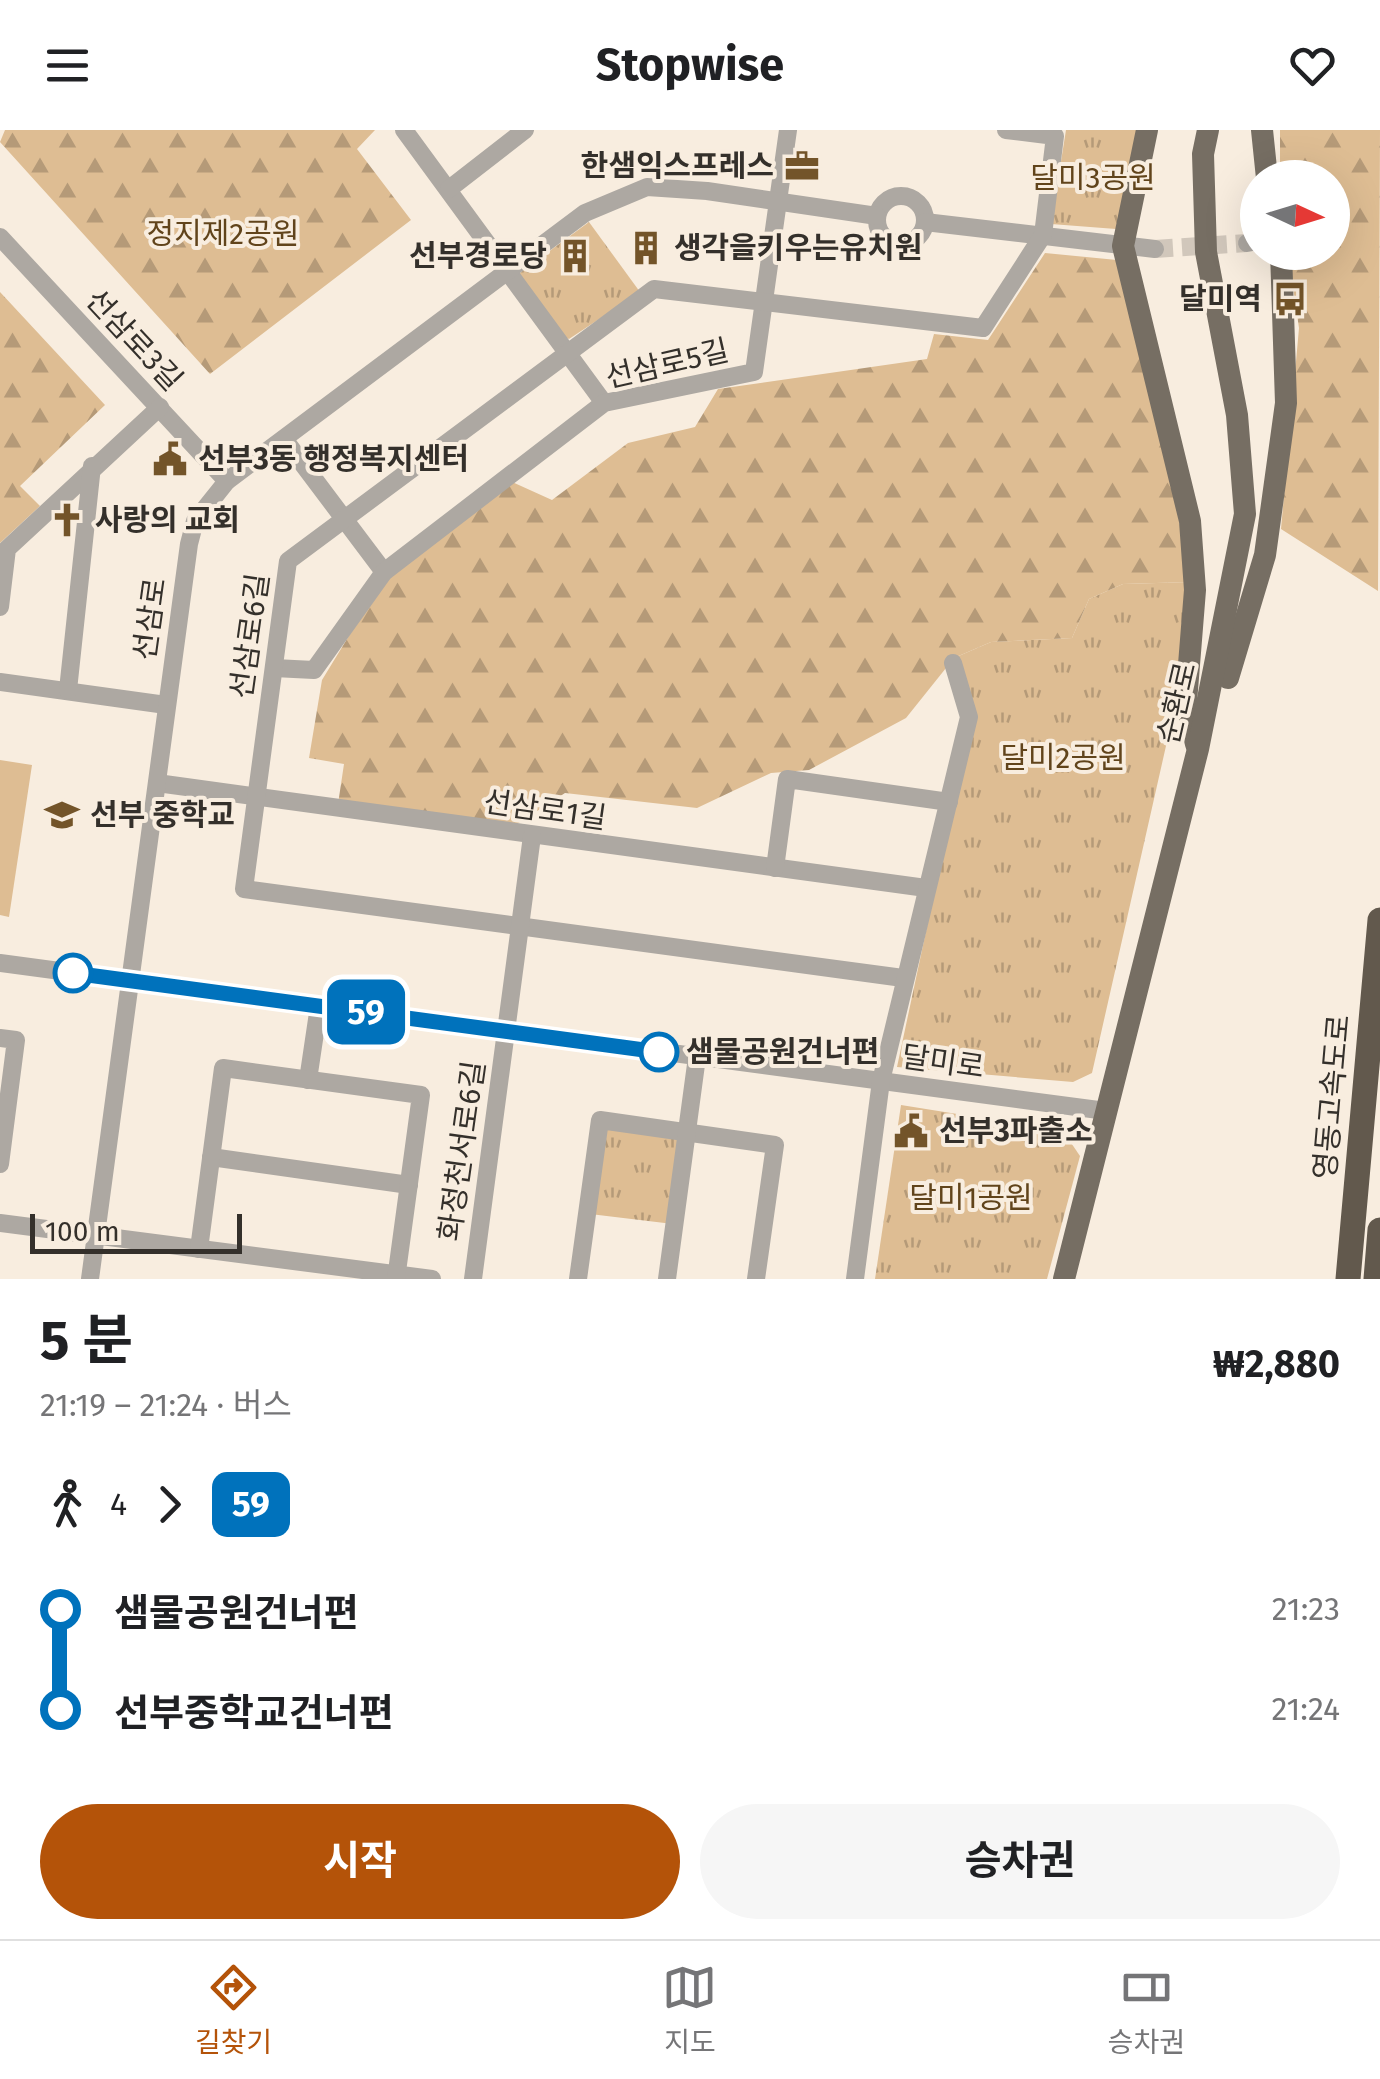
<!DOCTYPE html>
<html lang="ko">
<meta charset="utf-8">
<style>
body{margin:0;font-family:"Fira Sans","Noto Sans KR",sans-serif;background:#f6f6f6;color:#202124;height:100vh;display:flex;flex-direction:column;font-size:38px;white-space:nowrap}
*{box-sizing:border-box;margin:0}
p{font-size:32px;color:#757577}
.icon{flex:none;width:55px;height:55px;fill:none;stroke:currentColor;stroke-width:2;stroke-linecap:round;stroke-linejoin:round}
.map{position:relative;height:1149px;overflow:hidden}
.panel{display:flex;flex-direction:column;background:#fff;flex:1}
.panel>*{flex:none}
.badge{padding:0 20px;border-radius:15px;font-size:35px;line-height:65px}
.needle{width:65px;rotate:94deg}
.tools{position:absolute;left:1240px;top:30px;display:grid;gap:20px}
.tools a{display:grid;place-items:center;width:110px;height:110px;border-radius:50%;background:#fff;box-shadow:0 10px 40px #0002;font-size:50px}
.scale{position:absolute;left:30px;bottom:25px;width:212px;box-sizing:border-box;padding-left:10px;border:5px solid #34302b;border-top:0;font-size:28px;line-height:35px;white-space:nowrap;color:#34302b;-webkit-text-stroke:8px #f8eddf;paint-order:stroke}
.map>.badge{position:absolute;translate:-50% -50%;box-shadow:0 0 0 5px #fff}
.legs{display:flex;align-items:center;gap:15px;height:110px;padding:0 40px;font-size:32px}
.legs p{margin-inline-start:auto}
.headline{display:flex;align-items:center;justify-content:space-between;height:170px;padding:0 40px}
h1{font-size:55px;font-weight:700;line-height:75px}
.primary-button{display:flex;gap:20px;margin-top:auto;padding:20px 40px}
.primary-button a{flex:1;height:115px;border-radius:60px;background:#b45309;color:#fff;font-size:40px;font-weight:700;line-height:115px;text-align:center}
.primary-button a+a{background:#f6f6f6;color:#202124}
ul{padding:0 40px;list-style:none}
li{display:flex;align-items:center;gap:35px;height:100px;font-size:38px}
li i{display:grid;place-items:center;width:15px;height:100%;margin:0 12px;background:currentColor}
li i::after{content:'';width:25px;height:25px;margin:-12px;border:8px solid;border-radius:50%;background:#fff}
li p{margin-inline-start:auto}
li:first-child i{background:linear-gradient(#0000 50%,currentColor 0)}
li:last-child i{background:linear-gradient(currentColor 50%,#0000 0)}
header{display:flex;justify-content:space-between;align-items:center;height:130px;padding:0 40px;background:#fff;font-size:45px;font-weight:700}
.dock{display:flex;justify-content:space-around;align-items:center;height:140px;border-top:2px solid #e0e0e0;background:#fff;font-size:28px;color:#757577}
.dock a{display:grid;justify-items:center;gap:5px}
.dock .active{color:#b45309}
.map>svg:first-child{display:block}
</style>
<header><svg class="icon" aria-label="menu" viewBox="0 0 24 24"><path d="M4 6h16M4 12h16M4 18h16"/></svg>Stopwise<svg class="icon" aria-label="heart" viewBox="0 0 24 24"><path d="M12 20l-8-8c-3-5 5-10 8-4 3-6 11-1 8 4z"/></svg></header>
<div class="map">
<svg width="1380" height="1149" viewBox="0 0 1380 1149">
<defs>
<pattern id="grass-tufts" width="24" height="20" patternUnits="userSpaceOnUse" patternTransform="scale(2.5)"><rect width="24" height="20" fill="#debd93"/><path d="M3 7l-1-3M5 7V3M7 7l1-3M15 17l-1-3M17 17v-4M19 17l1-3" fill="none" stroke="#b59a78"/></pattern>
<pattern id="forest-firs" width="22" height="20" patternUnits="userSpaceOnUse" patternTransform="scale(2.5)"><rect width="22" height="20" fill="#debd93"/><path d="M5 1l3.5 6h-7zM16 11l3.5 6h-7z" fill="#b59a78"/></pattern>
</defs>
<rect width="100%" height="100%" fill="#f8eddf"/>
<g fill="url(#grass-tufts)">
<polygon points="1066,0 1138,0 1116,99 1051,94"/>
<polygon points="589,92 640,162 569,209 560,205 517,145"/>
<polygon points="1190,452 1173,585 1092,943 1073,952 897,937 972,586 954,528 991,512 1072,508 1089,469 1123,454"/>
<polygon points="901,975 1063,1001 1080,1026 1047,1149 875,1149"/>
<polygon points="602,993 684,1004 673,1094 590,1084"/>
</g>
<g fill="url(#forest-firs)">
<polygon points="5,0 375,0 357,19 411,90 210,244 0,12"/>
<polygon points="1280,0 1380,0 1378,461 1281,399 1299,198 1288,123 1332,122 1332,48 1280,48"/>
<polygon points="1045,123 1117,130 1163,300 1190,452 1123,454 1089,469 1072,508 991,512 954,528 906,588 809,640 771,643 697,678 565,663 514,696 338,674 344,634 309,628 322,550 383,450 510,351 552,370 628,313 695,297 718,259 927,229 934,204 988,210"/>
<polygon points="0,162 105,275 20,356 40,376 0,413"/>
</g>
<polygon fill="#debd93" points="0,630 32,635 9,787 0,785"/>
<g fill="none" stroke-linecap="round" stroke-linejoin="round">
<polyline stroke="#d1c7bb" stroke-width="18" stroke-dasharray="18 9" stroke-linecap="butt" points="1155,119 1247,113"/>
<g stroke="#ada8a2" stroke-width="18">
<polyline points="404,0 604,273"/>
<polyline points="449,59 525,0"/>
<circle cx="901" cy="90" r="24"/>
<polyline points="925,92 1155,119"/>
<polyline points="0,107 227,351"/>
<polyline points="1247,113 1258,111"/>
<polyline points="284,309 384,442"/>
<polyline points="0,477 7,419 160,277"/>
<polyline points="274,538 314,540 384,442 604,273 754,242 788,0"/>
<polyline points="0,552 166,575"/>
<polyline points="68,560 92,336"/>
<polyline points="157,653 926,758"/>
<polyline points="775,738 787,649 949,672"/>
<polyline points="0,833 1106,981"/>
<polyline points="903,848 244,759 288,431 654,159 983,198 1043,105 1055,6 1006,0"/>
<polyline points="0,908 16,910 0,1034"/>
<polyline points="308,950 319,876"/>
<polyline points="211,1027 409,1055"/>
<polyline points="0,1093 432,1149"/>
<polyline points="199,1119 223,938 421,965 396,1149"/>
<polyline points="90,1149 189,414 195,391 227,351 585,83 647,57 707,61 877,86"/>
<polyline points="473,1149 532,706"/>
<polyline points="578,1149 600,990 775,1015 756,1149"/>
<polyline points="667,1149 697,927"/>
<polyline points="855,1149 881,951 969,587 953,533"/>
</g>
<g stroke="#766e63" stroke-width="22">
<polyline points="1147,0 1123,116 1190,391 1195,460 1186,572 1196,614"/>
<polyline points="1262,0 1267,48"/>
<polyline points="1228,548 1265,425 1286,273 1281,122"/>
<polyline points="1064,1149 1198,619 1245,384 1237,285 1206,122 1203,24 1208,0"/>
</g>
<g stroke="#62594d" stroke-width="25">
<polyline points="1348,1149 1380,790"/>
<polyline points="1376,1149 1380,1100"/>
</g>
</g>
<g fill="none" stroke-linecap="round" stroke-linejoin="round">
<g stroke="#fff" stroke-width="22">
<polyline id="line-1" points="73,843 659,922"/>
</g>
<use href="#line-1" stroke="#0072bc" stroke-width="15"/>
</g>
<defs>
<g id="office-bare" transform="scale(2.7)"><path d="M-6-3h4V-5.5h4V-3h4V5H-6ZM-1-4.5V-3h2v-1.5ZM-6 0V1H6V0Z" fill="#735429" stroke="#f8eddf" stroke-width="2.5" paint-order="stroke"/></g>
<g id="building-bare" transform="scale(2.7)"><path d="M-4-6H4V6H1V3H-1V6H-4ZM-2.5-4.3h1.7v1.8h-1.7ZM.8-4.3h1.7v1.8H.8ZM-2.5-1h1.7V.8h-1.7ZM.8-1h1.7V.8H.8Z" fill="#735429" stroke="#f8eddf" stroke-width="2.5" paint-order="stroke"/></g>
<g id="bus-bare" transform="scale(2.7)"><path d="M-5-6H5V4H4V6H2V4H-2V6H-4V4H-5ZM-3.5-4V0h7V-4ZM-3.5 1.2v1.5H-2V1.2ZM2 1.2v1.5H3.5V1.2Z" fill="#735429" stroke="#f8eddf" stroke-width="2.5" paint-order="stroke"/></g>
<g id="civic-bare" transform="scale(2.7)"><path d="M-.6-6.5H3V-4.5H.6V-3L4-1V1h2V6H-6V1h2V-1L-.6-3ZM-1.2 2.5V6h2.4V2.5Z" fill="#735429" stroke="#f8eddf" stroke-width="2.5" paint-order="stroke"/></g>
<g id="church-bare" transform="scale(2.7)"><path d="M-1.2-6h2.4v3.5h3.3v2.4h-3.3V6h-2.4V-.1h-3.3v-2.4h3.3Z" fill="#735429" stroke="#f8eddf" stroke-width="2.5" paint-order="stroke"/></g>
<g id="school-bare" transform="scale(2.7)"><path d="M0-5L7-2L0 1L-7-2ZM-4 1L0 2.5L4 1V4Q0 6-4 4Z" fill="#735429" stroke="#f8eddf" stroke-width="2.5" paint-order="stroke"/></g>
</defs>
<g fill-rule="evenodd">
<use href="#office-bare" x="802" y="36"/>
<use href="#building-bare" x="646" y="118"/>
<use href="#building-bare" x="575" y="126"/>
<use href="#bus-bare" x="1290" y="169"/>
<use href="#civic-bare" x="170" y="329"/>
<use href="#church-bare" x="67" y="390"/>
<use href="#school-bare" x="62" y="685"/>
<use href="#civic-bare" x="911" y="1001"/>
</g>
<g fill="#fff" stroke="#0072bc" stroke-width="5">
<circle cx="73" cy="843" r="18"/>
<circle cx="659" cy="922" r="18"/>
</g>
<g text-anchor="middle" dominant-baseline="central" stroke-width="8" stroke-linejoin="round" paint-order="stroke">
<g font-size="30" font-weight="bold" fill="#34302b" stroke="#f8eddf" text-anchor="start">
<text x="774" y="36" text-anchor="end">한샘익스프레스</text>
<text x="674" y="118">생각을키우는유치원</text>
<text x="547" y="126" text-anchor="end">선부경로당</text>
<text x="1262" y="169" text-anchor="end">달미역</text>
<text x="198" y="329">선부3동 행정복지센터</text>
<text x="95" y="390">사랑의 교회</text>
<text x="90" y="685">선부 중학교</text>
<text x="939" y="1001">선부3파출소</text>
</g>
<g font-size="30" fill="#61441b" stroke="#f8eddf">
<text x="1093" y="48">달미3공원</text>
<text x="223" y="104">정지제2공원</text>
<text x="1063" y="628">달미2공원</text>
<text x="971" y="1068">달미1공원</text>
</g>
<g font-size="30" fill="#34302b" stroke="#f8eddf">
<text transform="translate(134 210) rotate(47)">선삼로3길</text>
<text transform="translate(667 234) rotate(-13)">선삼로5길</text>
<text transform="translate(150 489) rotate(-82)">선삼로</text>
<text transform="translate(250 506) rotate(-82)">선삼로6길</text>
<text transform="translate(1177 573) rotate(-77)">순환로</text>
<text transform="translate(545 680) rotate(8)">선삼로1길</text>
<text transform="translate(943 932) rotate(8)">달미로</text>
<text transform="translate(1332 967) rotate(-85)">영동고속도로</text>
<text transform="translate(462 1021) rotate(-82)">화정천서로6길</text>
</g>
<g font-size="30" font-weight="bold" fill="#34302b" stroke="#f8eddf" text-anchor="start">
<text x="686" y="922">샘물공원건너편</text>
</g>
</g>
</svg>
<div class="tools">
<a><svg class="needle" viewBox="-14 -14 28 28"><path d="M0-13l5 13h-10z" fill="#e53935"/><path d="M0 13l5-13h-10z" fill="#757577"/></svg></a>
</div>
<div class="scale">100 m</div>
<b class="badge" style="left:366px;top:882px;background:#0072bc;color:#fff">59</b>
</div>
<section class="panel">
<div class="headline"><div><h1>5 분</h1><p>21:19 – 21:24 · 버스</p></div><b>₩2,880</b></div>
<div class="legs"><svg class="icon" aria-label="walk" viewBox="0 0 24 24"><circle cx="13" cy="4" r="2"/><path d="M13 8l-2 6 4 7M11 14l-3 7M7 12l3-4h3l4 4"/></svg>4<svg class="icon" aria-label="forward" viewBox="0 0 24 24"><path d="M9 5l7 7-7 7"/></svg><b class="badge" style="background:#0072bc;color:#fff">59</b></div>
<ul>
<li><i style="color:#0072bc"></i><b>샘물공원건너편</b><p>21:23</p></li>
<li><i style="color:#0072bc"></i><b>선부중학교건너편</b><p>21:24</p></li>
</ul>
<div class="primary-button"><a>시작</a><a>승차권</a></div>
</section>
<nav class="dock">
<a class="active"><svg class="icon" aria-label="directions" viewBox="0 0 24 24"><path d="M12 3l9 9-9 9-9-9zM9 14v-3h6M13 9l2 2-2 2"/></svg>길찾기</a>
<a><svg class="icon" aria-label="map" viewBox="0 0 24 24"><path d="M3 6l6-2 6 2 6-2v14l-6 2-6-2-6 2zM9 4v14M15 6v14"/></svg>지도</a>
<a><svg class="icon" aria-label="tickets" viewBox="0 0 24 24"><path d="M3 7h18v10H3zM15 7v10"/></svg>승차권</a>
</nav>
